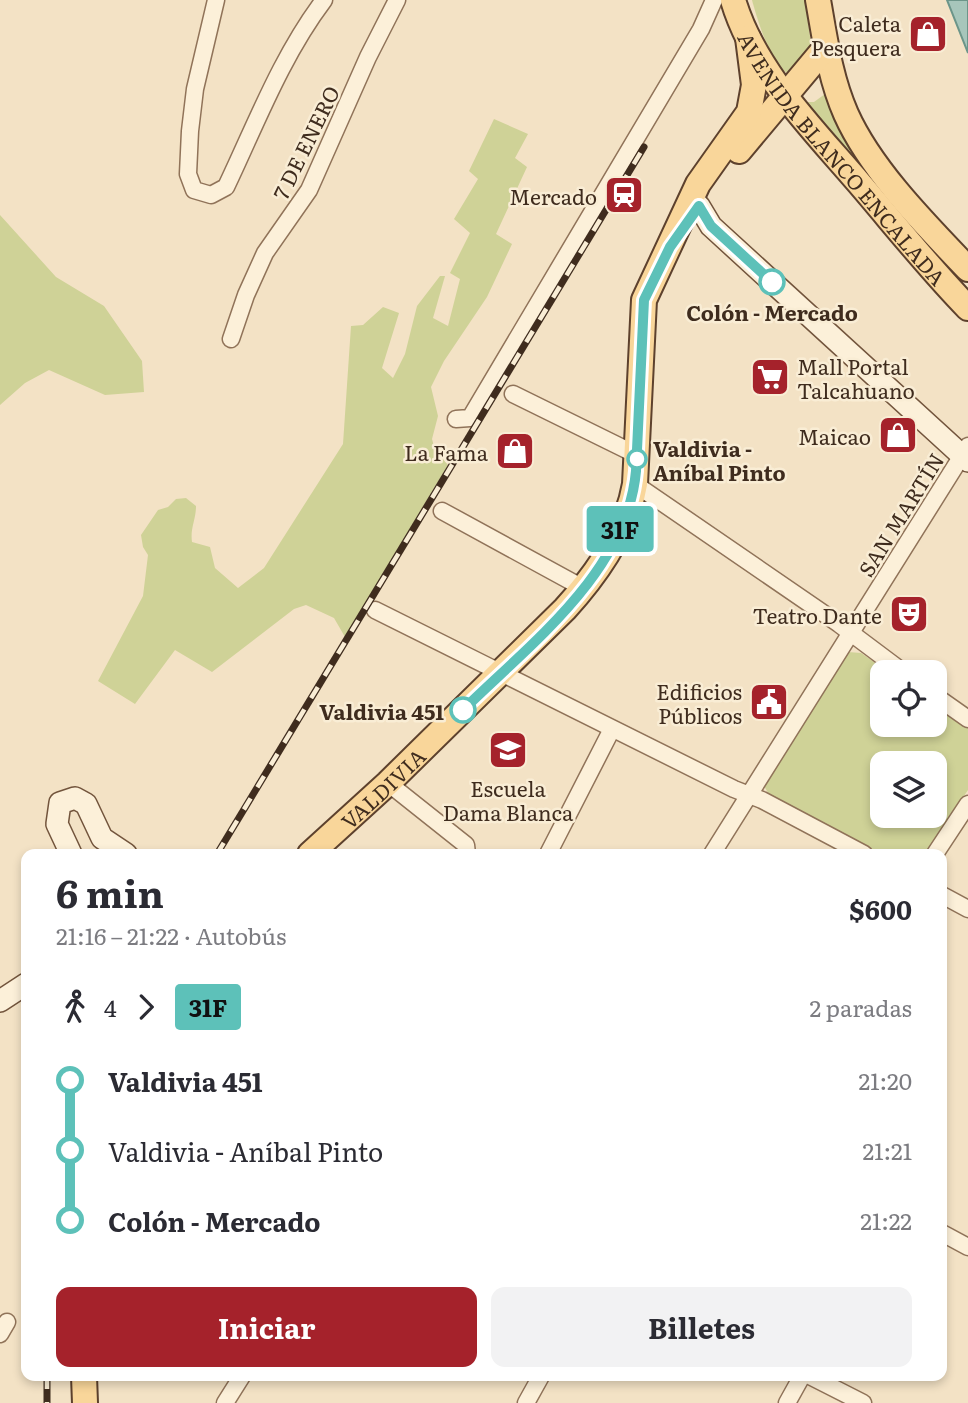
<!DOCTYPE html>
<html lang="es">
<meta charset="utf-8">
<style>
body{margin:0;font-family:Literata,serif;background:#f2f2f3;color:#2b2b33;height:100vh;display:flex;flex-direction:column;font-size:26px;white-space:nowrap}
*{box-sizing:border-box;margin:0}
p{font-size:23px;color:#7c7c81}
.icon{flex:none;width:38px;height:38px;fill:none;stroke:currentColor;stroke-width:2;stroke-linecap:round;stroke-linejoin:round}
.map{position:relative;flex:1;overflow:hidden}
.side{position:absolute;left:21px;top:849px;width:926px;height:532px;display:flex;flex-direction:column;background:#fff;border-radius:14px;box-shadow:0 4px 10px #0003}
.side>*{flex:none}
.badge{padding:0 14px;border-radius:5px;font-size:24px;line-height:46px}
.controls{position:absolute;left:870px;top:660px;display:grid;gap:14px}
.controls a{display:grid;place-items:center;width:77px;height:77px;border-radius:14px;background:#fff;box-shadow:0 4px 10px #0003;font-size:35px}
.map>.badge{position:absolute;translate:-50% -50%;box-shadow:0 0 0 4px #fff}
.legs{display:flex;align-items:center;gap:10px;height:77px;padding:0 35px;font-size:23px}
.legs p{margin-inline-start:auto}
.headline{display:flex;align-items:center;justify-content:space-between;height:119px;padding:0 35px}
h1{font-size:38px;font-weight:700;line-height:52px}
.button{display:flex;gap:14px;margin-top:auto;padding:14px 35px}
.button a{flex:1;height:80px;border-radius:14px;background:#a5222b;color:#fff;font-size:28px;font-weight:700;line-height:80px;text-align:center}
.button a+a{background:#f2f2f3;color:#2b2b33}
ul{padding:0 35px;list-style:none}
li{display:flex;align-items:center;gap:24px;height:70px;font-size:26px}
li i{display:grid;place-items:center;width:10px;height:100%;margin:0 9px;background:currentColor}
li i::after{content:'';width:18px;height:18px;margin:-9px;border:5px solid;border-radius:50%;background:#fff}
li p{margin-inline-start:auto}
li:first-child i{background:linear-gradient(#0000 50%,currentColor 0)}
li:last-child i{background:linear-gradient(currentColor 50%,#0000 0)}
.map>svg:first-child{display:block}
</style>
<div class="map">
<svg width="968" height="1403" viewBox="0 0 968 1403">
<rect width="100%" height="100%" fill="#f3e2c5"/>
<g fill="#cfd297" fill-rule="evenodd">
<path d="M 752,0 L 805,0 L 812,51 L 791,75 C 772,69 757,19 752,0 Z"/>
<polygon points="825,94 848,145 859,161 856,163 806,102 814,102"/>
<path d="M 494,119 L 528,134 L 515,158 L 527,167 L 496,234 L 512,244 L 487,297 L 444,361 L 431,387 L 438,416 L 432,439 L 435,450 L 448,465 L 345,637 L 334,618 L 306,605 L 294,609 L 212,672 L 175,650 L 135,704 L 98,681 L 143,596 L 148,555 L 143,547 L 141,535 L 158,510 L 168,507 L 176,499 L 186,498 L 196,506 C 196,520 190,528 192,542 L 210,547 L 215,568 L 238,588 L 264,568 L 343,444 L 351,326 L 363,325 L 383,307 L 399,313 L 382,368 L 393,378 L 405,354 L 417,306 L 440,276 L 445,276 L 433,318 L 448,326 L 460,279 L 450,273 L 470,233 L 454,219 L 478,179 L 469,171 Z"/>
<polygon points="0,215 56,277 104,306 142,361 144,392 105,395 49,370 25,383 0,405"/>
<path d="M 848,652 L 861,653 L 889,672 L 882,672 L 882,724 L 934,724 L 935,704 L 968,728 L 968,790 L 925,854 L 878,854 L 770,796 L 764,786 L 843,655 ZM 882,763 L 934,763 L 934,816 L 882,816 Z"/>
</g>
<polygon fill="#a7c6bb" stroke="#6c9589" stroke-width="2" points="947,0 968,0 968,53"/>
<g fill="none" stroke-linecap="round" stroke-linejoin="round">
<g stroke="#907359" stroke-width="19">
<g id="minor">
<path d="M 216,0 L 195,89 L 190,131 L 188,174 L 194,190 L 211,195 L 226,187 C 256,124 281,57 324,0"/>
<polyline points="231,339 246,295 265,253 309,190 368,57 397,0"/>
<polyline points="513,394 637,455"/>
<polyline points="456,419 470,418 701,29 714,0"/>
<polyline points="635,484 839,624 903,672"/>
<polyline points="442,511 583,588"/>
<polyline points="375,610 734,789 762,800 864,854"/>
<polyline points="934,695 968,719"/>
<polyline points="388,783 466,845 467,854"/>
<polyline points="548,854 612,729"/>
<polyline points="712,854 968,446"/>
<polyline points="935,854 968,804"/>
<polyline points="942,895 968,909"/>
<polyline points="942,1233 968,1247"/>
<polyline points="0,1334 7,1322"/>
<polyline points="810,1376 863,1403"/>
<polyline points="225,1403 242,1376"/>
<polyline points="526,1403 541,1376"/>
<polyline points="787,1403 802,1376"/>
</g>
</g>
<g stroke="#72543c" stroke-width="24">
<g id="secondary">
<polyline points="699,206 711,226 968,461"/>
<polyline points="71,854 57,824 60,803 75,798 86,804 102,838 126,854"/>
<polyline points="0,1001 26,984"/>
</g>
</g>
<g stroke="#5d412d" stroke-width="28">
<g id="primary">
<path id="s1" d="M 733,0 C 754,71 812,128 859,183 C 895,225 929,268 968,308"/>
<path d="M 818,0 C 825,39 830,78 846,114 C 871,170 926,225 968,269"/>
<polyline points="739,151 826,47"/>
<path id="s2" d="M 310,854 L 388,783 L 565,609 C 596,575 627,531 635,484 L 644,300 L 698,184 L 749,112 L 754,85 L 748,38"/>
<polyline points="84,1376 85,1403"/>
</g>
</g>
<use href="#minor" stroke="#fcf0d9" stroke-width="16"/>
<use href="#secondary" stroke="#fcf0d9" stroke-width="21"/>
<use href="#primary" stroke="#f9d69a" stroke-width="24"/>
<g stroke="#3f2c1e" stroke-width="7">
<g id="rail">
<polyline points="217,854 644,147"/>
<polyline points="47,1376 47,1403"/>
</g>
</g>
<use href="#rail" stroke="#f9edd5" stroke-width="4.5" stroke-dasharray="13" stroke-linecap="butt"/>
</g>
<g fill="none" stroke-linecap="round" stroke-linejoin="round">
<g stroke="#fff" stroke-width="16">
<path id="line-1" d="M 463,710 C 530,644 627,572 636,471 L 644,300 L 670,247 L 699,206 L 711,226 L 772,282"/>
</g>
<use href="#line-1" stroke="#5dc1b9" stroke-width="10"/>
</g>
<defs>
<g id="shop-square" transform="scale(2.0125)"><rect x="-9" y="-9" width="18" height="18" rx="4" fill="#a5222b" stroke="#f9edd5"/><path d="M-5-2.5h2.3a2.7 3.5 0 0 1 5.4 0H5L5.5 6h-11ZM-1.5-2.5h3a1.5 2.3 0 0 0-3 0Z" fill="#fff"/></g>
<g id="station-square" transform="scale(2.0125)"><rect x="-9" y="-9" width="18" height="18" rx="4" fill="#a5222b" stroke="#f9edd5"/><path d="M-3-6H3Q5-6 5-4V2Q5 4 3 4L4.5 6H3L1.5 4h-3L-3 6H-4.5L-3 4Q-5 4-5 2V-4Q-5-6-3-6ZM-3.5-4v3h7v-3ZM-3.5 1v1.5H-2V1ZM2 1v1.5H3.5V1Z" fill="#fff"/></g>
<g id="supermarket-square" transform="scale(2.0125)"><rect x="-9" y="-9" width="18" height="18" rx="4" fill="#a5222b" stroke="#f9edd5"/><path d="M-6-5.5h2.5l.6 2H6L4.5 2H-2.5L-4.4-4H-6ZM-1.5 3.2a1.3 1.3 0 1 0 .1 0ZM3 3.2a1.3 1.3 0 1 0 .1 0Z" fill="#fff"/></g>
<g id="theatre-square" transform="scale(2.0125)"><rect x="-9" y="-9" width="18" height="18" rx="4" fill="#a5222b" stroke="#f9edd5"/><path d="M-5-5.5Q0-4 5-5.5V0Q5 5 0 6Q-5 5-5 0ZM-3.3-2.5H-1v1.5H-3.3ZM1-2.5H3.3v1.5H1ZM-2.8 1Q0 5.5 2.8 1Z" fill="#fff"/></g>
<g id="civic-square" transform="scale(2.0125)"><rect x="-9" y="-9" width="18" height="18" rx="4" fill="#a5222b" stroke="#f9edd5"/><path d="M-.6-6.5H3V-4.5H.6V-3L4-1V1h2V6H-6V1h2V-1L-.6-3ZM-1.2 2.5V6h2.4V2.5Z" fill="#fff"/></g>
<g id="school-square" transform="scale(2.0125)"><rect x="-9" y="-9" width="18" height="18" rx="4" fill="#a5222b" stroke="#f9edd5"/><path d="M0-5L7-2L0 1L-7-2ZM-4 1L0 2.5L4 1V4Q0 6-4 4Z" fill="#fff"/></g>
</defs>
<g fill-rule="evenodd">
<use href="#shop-square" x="928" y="34"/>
<use href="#station-square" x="624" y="195"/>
<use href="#supermarket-square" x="770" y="377"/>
<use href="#shop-square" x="898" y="435"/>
<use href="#shop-square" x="515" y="451"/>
<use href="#theatre-square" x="909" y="614"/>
<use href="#civic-square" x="769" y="702"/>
<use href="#school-square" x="508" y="750"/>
</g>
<g fill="#fff" stroke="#5dc1b9" stroke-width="3.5">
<circle cx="772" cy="282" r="12"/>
<circle cx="637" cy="459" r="9"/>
<circle cx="463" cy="710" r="12"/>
</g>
<g text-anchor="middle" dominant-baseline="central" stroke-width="5" stroke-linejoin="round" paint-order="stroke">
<g font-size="21" fill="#3f2c1e" stroke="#f9edd5" text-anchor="end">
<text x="901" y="22">Caleta<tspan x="901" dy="24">Pesquera</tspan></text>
<text x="597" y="195">Mercado</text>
<text x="797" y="365" text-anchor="start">Mall Portal<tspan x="797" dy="24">Talcahuano</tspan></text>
<text x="871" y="435">Maicao</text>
<text x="488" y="451">La Fama</text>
<text x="882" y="614">Teatro Dante</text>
<text x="742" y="690">Edificios<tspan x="742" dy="24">Públicos</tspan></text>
<text x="508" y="787" text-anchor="middle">Escuela<tspan x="508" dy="24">Dama Blanca</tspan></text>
</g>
<g font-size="21" fill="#3f2c1e" stroke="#f9edd5">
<text transform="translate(305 142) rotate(-64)">7 DE ENERO</text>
<text stroke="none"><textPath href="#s1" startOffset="194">AVENIDA BLANCO ENCALADA</textPath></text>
<text transform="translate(900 514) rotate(-58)">SAN MARTÍN</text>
<text stroke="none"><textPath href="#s2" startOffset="98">VALDIVIA</textPath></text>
</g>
<g font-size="21" font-weight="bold" fill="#3f2c1e" stroke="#f9edd5">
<text x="772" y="311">Colón - Mercado</text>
<text x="653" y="447" text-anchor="start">Valdivia -<tspan x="653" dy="24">Aníbal Pinto</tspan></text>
<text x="444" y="710" text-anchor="end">Valdivia 451</text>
</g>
</g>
</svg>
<div class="controls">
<a><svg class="icon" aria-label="locate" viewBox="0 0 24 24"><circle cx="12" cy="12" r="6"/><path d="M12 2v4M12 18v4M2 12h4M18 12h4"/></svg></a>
<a><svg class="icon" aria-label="layers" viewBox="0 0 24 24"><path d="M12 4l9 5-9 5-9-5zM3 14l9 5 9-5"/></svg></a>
</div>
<b class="badge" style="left:620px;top:529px;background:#5dc1b9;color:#111">31F</b>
<section class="side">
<div class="headline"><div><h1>6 min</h1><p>21:16 – 21:22 · Autobús</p></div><b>$600</b></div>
<div class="legs"><svg class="icon" aria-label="walk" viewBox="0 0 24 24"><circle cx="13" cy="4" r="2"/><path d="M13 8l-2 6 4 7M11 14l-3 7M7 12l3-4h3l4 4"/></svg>4<svg class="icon" aria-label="forward" viewBox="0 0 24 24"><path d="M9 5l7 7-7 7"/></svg><b class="badge" style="background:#5dc1b9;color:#111">31F</b><p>2 paradas</p></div>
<ul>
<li><i style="color:#5dc1b9"></i><b>Valdivia 451</b><p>21:20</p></li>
<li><i style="color:#5dc1b9"></i><span>Valdivia - Aníbal Pinto</span><p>21:21</p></li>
<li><i style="color:#5dc1b9"></i><b>Colón - Mercado</b><p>21:22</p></li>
</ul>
<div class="button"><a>Iniciar</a><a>Billetes</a></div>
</section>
</div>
